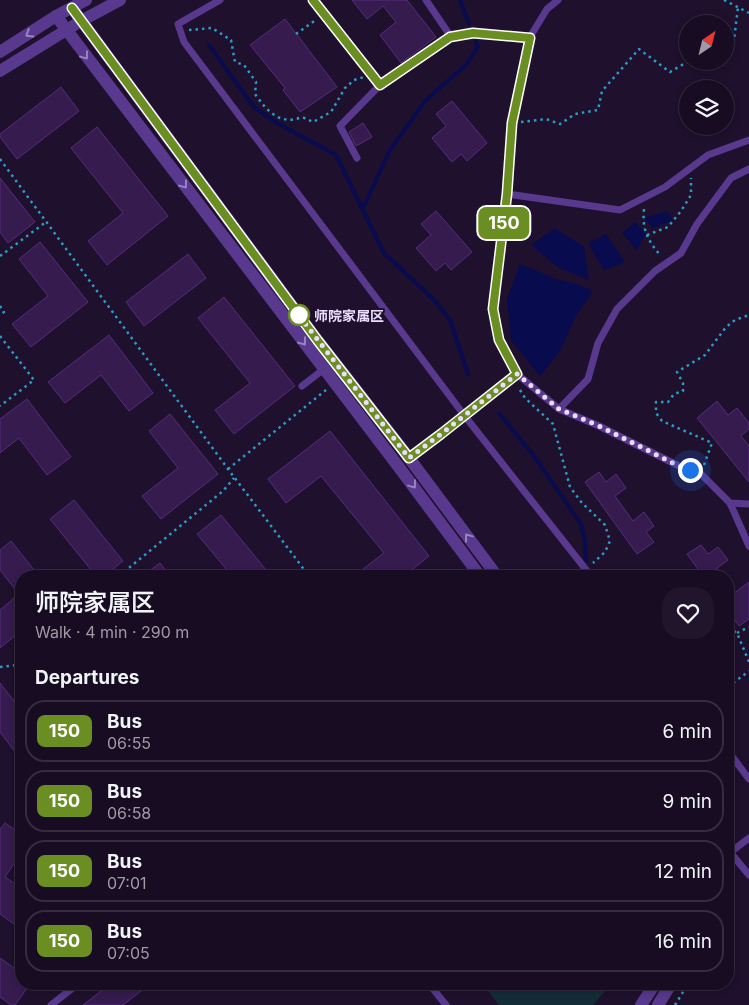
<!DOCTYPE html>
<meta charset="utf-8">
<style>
body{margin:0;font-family:Inter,"Noto Sans SC",sans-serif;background:#20152a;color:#f1f3f6;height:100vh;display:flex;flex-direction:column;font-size:19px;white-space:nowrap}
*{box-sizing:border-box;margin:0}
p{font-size:16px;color:#9e9ba5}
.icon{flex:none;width:28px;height:28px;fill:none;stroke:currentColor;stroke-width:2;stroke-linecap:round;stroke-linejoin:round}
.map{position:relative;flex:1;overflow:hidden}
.side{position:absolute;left:15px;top:570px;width:719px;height:420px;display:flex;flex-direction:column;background:#170c22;border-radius:20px;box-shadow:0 2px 8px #0003,0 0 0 1px #362c40}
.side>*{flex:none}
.badge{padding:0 10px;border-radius:8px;font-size:18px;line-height:32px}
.needle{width:32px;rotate:35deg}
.tools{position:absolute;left:679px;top:15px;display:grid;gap:10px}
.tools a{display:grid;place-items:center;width:55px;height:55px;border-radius:50%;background:#170c22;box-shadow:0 2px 8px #0003,0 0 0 1px #362c40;font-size:25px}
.you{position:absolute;width:25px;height:25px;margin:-12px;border:4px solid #fff;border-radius:50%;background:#1a73e8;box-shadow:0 0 0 8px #1a73e833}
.map>.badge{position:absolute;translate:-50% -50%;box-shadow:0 0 0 2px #fff}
h2{padding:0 20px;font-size:19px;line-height:45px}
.round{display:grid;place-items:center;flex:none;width:52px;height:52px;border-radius:20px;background:#20152a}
.overview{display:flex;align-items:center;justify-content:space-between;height:85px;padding:0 20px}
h1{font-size:24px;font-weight:600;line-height:38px}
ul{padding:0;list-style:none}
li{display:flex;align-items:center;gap:15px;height:62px;margin:0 10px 8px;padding:0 10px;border:2px solid #362c40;border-radius:20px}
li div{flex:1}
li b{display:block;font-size:19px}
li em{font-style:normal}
li .badge{min-width:55px;font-weight:700;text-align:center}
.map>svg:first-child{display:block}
</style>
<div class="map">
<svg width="749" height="1005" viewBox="0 0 749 1005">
<rect width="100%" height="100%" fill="#1f102d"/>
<polygon fill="#132d38" points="483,984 611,984 593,1005 499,1005"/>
<g fill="#080b4e">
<polygon points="667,211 673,220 653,228 644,218"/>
<polygon points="635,222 646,233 637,250 622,233"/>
<polygon points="555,228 584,247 589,280 559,268 531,245"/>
<polygon points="606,234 625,262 604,270 588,243"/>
<polygon points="520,264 556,279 577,284 593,291 576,316 560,351 540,376 511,340 507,299"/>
</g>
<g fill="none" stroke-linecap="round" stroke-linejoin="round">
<g stroke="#080b4e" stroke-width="4">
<polyline points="460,0 469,24"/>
<polyline points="209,45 254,107 277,123 336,155 384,253 434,300 450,320 468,374"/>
<polyline points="363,208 390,150 425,101 466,65 478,47 476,42"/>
<polyline points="499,413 534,456 581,524 585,540 586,561"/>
</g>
</g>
<g fill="#361b4f" stroke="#562c7c">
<polygon points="352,0 407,0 436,37 401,63 380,35 396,22 383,6 367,19"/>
<polygon points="285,19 337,87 300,112 283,90 285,88 250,45"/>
<polygon points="61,87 79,111 17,159 0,137 0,134"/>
<polygon points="452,101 487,143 467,161 461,154 452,162 432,138 446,126 436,114"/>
<polygon points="363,123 372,137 356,146 349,132"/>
<polygon points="97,127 168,216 107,265 88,241 123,213 71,148"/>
<polygon points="0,178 35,222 8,243 0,232"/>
<polygon points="436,211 472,252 451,270 445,263 436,271 416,248 431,235 421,224"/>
<polygon points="40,242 88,302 31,347 12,324 48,296 19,259"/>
<polygon points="188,254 206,278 144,326 126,302"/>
<polygon points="224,297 295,386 234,434 215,410 250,383 198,318"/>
<polygon points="109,335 153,393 129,411 101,375 65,403 48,382"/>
<polygon points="27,399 71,457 47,475 19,438 0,453 0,419"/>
<polygon points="717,401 728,415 737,408 749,423 749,429 741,436 749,446 749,482 697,418"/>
<polygon points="170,414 218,474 161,519 142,496 178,468 149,431"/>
<polygon points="330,431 429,556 404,576 354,576 384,553 321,476 286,503 268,479"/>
<polygon points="599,472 606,482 616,474 626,488 615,496 633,521 644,512 654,526 646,532 654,542 637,554 585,482"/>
<polygon points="74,500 123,561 104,576 96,576 50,519"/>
<polygon points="221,515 271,576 232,576 197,534"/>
<polygon points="11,541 39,576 21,576 21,631 0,648 0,610 19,594 0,570 0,550"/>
<polygon points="701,545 708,554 718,547 728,560 717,568 722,576 703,576 687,554"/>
<polygon points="160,563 170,576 142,576"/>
<polygon points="749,582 749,619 739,626 728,610 728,583 734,593"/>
<polygon points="0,683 21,710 21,760 0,732"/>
<polygon points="5,823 21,834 21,853 5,877 21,888 21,929 0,914 0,829"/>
<polygon points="0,958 21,973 21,984 30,984 15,1005 11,1005 0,997"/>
<polygon points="110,984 150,984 123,1005 83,1005"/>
</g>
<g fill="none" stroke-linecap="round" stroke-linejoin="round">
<g stroke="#2b9dc5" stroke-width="2.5" stroke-dasharray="2.5 4" stroke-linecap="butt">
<polyline points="724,0 749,13"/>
<path d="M 189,30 L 212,28 L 231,40 L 235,62 L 244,65 L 256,82 L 255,94 C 267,111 280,126 302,117 L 313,122 L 331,112 L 345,88 L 354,80 L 364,77"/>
<polyline points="296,34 317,19"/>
<polyline points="725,36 734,40 738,7"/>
<polyline points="521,122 546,119 560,124 575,114 598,110 602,91 639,49 670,72 689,61"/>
<polyline points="0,159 228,469 309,576"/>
<path d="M 644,209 C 642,229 647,240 661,256"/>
<polyline points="647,235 668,227 681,211 691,195 691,178"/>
<polyline points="0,256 46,222"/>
<polyline points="0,306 4,312 0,315"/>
<polyline points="0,336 34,380 0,406"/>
<polyline points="520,390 525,398 553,424 570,487 582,503 605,525 610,541 605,552 593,563"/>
<polyline points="704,465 712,443 662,421 656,413 656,402 668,402 674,394 683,391 683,383 677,372 705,355 726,327 735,320 749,315"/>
<polyline points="228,469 326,390"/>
<polyline points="119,576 223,491 234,478"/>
<polyline points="728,628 737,633 749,662"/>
<polyline points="737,633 749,627"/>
<polyline points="0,667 17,665 21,658"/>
<polyline points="728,687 749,671"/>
<polyline points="675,1005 688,984"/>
</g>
<g stroke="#58398e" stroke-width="7">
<polyline points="220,0 178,24 184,42 464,415 591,576"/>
<polyline points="313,0 380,85"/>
<polyline points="426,0 451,37"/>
<polyline points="357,158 340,126 380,85 451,37 473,33 530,37"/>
<polyline points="507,194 620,210 665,187 708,155 749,140"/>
<polyline points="517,374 499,339 493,309 507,194 512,123 530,37 547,9 558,0"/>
<polyline points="302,386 324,369"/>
<polyline points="559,409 588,379 598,343 617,309 655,271 681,253 697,224 731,178 749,169"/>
<polyline points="406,459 441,434 517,374 559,409 599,426 679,466 701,474 730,503 749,504"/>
<polyline points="730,503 749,546"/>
<polyline points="728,751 749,779"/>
<polyline points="730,852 749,875"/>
<polyline points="728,854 749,838"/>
<polyline points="429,984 446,1005"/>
<polyline points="51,1005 78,984"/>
</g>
<g stroke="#58398e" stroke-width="12">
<polyline points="72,8 318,341 409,458 497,576"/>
<polyline points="56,16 398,466 480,576"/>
<polyline points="0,52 56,16 86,0"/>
<polyline points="0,71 81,21 120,0"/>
<polyline points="641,1005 655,984"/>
<polyline points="658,1005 671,984"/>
</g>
</g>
<defs><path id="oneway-chevron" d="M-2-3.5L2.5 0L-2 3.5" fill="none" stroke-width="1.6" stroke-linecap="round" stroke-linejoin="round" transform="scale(1.25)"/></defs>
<g stroke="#9b83c1">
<use href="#oneway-chevron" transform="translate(29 34) rotate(148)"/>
<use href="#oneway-chevron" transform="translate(85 56) rotate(53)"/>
<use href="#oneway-chevron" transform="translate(184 185) rotate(53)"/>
<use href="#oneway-chevron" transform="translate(303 342) rotate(53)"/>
<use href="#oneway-chevron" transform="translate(413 485) rotate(53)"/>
<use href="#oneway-chevron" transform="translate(468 537) rotate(-127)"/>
</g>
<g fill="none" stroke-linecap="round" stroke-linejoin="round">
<g stroke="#fff" stroke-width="11">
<polyline id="line" points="72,8 318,341 409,458 441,434 517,374 499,340 493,309 507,194 512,123 530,38 473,33 450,37 380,85 313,0"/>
</g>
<use href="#line" stroke="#6b8e23" stroke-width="8"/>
<polyline stroke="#ecddff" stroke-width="5" stroke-dasharray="0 9" points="299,315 294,309 409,458 441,434 517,374 559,409 599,426 679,466 690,470"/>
</g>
<circle fill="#fff" stroke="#6b8e23" stroke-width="2.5" cx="299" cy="315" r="10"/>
<g text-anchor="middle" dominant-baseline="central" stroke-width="4" stroke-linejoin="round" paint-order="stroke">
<g font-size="14" font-weight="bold" fill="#ecddff" stroke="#1f102d" text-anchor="start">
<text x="314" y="315">师院家属区</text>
</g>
</g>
</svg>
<div class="tools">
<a><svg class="needle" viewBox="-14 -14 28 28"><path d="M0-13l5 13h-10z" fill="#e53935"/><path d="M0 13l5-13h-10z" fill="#9e9ba5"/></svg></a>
<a><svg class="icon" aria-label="layers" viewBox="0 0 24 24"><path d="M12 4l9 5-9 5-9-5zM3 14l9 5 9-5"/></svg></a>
</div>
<div class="you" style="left:690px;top:470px"></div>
<b class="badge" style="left:504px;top:223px;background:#6b8e23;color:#fff">150</b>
<section class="side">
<div class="overview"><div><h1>师院家属区</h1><p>Walk · 4 min · 290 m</p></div><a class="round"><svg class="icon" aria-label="heart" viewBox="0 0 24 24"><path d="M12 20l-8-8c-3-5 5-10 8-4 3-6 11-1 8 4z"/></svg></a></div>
<h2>Departures</h2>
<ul>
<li><span class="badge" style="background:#6b8e23;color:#fff">150</span><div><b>Bus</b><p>06:55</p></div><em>6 min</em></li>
<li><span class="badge" style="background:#6b8e23;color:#fff">150</span><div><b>Bus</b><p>06:58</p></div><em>9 min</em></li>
<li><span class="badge" style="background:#6b8e23;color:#fff">150</span><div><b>Bus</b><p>07:01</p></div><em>12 min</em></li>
<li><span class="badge" style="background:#6b8e23;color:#fff">150</span><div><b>Bus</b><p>07:05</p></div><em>16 min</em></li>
</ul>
</section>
</div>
